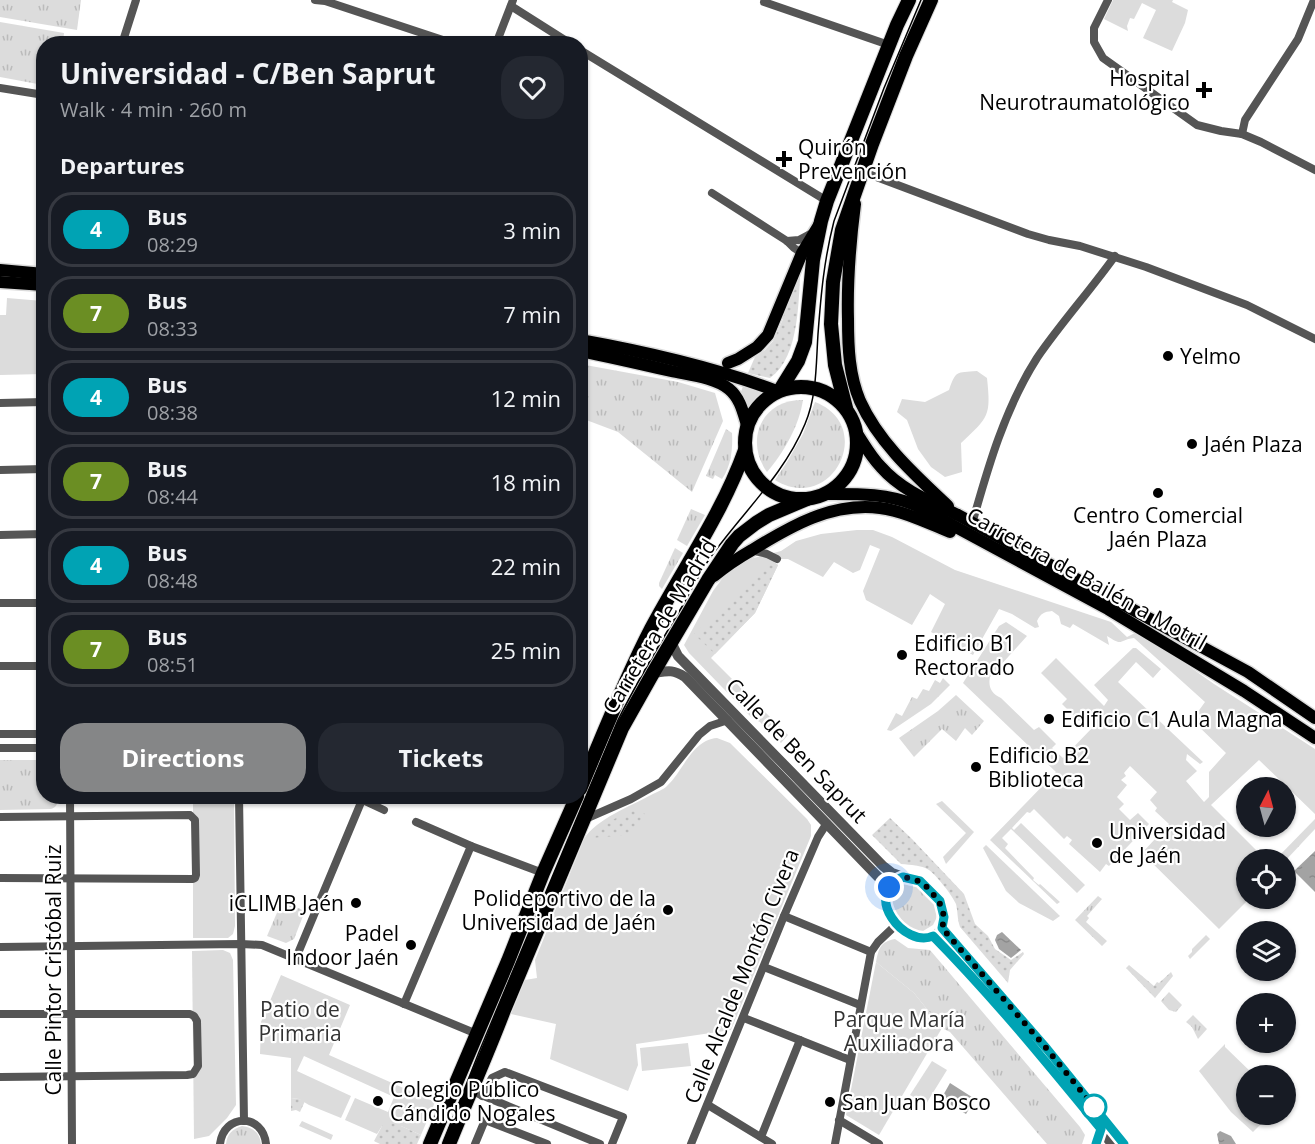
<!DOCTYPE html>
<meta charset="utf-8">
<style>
body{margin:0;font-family:"Open Sans",sans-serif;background:#242831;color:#f1f3f6;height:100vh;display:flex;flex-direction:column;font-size:22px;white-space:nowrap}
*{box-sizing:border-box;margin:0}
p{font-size:20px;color:#9ea1a6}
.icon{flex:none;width:33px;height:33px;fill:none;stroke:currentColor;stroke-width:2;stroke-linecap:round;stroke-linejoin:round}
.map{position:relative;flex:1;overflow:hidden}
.details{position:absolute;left:36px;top:36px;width:552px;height:768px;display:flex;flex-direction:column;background:#171b24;border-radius:24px;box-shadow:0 2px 4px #0004}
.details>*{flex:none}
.badge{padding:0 12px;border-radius:20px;font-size:21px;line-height:39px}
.needle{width:39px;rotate:6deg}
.fabs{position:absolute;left:1236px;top:777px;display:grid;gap:12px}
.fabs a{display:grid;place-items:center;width:60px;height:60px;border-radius:50%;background:#171b24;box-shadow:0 2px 4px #0004;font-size:30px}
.you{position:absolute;width:30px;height:30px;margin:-15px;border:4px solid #fff;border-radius:50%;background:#1a73e8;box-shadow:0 0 0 9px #1a73e833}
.map>.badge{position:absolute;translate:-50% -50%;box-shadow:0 0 0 3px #fff}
h2{padding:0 24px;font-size:22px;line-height:54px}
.round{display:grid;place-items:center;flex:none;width:63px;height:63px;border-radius:24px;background:#242831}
.head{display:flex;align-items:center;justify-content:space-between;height:102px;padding:0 24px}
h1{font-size:28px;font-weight:700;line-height:45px}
.cta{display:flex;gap:12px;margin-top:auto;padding:12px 24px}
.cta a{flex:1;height:69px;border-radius:24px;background:#858687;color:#fff;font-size:24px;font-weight:700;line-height:69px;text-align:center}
.cta a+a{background:#242831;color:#f1f3f6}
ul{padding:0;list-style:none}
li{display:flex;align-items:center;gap:18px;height:75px;margin:0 12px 9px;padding:0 12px;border:3px solid #363941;border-radius:24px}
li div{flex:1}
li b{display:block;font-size:22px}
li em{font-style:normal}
li .badge{min-width:66px;font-weight:700;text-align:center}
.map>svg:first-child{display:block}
</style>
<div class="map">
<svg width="1315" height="1144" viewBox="0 0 1315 1144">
<defs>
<pattern id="grass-tufts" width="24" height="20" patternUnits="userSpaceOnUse" patternTransform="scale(1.5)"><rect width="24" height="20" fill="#dcdcdc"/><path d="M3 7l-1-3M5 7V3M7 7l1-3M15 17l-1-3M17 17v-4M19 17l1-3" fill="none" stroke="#bbb"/></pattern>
<pattern id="garden-dots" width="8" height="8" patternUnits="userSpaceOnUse" patternTransform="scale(1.5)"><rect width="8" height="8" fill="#dcdcdc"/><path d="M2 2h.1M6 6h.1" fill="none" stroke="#bbb" stroke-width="1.8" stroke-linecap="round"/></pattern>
<pattern id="water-ripples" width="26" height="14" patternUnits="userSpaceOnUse" patternTransform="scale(1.5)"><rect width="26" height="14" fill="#a3a3a3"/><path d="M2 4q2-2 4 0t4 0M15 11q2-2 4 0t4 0" fill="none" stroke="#8b8b8b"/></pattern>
</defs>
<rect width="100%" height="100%" fill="#fff"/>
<g fill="url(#grass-tufts)">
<polygon points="0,0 81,0 77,30 0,17"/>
<polygon points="0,22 64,33 63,43 44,44 43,85 0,77"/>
<polygon points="580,364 678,382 715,393 723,421 692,492 618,432 581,418"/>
<polygon points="744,384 765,391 755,399 747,410 740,394"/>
<path d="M 803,400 C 799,426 784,452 767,472 C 744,440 762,399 803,400 Z"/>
<path d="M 815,402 C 877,426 832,515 775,480 L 787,462 L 803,434 Z"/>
<path d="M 726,429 L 732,433 C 733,448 731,467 722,479 L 715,475 L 713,479 L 706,476 Z"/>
<polygon points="691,509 705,515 687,546 677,540"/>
<polygon points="675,548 683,553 662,589 659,586 659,583"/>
<polygon points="943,678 950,685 931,704 891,731 887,730 896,713 902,716 912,697 917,699 923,689 929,691 935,680 940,683"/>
<polygon points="956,695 984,721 972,735 965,728 956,741 942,729 914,757 899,738 938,711"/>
<path d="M 0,760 L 43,760 L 44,796 L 58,797 C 58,803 57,807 51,809 L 0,810 Z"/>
<polygon points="1315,819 1315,829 1286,860 1276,859"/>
<polygon points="904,883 917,886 935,905 937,912 936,919 933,925 923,931 916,931 909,928 894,912 889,896 894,887"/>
<polygon points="1098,896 1102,899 1087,916 1089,918 1086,922 1107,941 1102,946 1075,920"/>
<polygon points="282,901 305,911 294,939 286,943 267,936"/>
<polygon points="1206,935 1210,939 1190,959 1188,956 1192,952 1192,949"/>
<path d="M 895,939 L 908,948 L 930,950 L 1080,1127 L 1085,1135 L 1082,1144 L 1047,1144 L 950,1032 L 942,1028 L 914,993 L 876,962 C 879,948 880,942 895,939 Z"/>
<polygon points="1169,992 1182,1005 1176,1012 1169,1010 1161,1001"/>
<polygon points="1193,1015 1207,1029 1198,1039 1192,1027 1186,1022"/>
<path d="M 242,1126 C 253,1127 260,1133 261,1144 L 226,1144 C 227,1134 232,1129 242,1126 Z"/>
</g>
<g fill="#dcdcdc">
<polygon points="1113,0 1173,0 1172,2 1188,10 1185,23 1172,51 1143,38 1156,10 1142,3 1134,19 1130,18 1127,26 1128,31 1104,19"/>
<polygon points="7,298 43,301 43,374 0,375 0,315 6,315"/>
<path d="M 977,371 L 987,378 C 991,416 989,417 961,443 L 962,472 L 945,477 L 931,467 L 918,449 L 907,420 L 897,412 L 902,399 L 925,402 L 949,390 C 956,370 956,373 977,371 Z"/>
<path d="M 857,530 L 873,530 L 892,537 L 955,570 L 1111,622 L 1127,637 L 1139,631 L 1214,684 L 1315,749 L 1315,814 L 1259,760 L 1211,805 L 1265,859 L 1246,860 L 1246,898 L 1249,899 L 1219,929 L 1142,853 L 1169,824 L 1155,811 L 1157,808 L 1150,800 L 1157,792 L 1130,766 L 1124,773 L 1126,776 L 1121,780 L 1127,785 L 1117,797 L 1124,804 L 1119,809 L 1130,820 L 1138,813 L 1149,824 L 1109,866 L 1106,864 L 1100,872 L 1069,844 L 1072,840 L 1067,836 L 1064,839 L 1034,809 L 1030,813 L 1027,812 L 1012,828 L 1014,830 L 1021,823 L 1085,885 L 1077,893 L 1011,829 L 1002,838 L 1008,844 L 1005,848 L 1034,878 L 1033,880 L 1039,885 L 1040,884 L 1060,902 L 1057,904 L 990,840 L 1056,772 L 963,683 L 999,626 L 1006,622 L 1027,636 L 990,677 C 988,686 991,694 1001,698 L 1034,730 L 1039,727 L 1056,744 L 1052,748 L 1063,758 L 1094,726 L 1084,716 L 1079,721 L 1062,704 L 1067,699 L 1041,673 L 1056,658 L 1104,706 L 1108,700 L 1094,685 L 1133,648 L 1136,648 L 1161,669 L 1153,678 L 1136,662 L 1118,682 L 1203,762 L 1200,764 L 1187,754 L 1186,760 L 1197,771 L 1186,781 L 1204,802 L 1209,797 L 1209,772 L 1226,753 L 1192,720 L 1205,702 L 1134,638 C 1118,640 1124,647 1107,636 L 1109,645 L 1073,624 L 1070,628 L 1061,624 L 1059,616 L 1052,611 C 1044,612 1041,613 1037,621 L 1039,627 L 1035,628 L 1012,614 L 999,609 L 973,655 L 931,632 L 945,604 L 930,594 L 912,625 L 866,600 L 863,591 L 880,549 L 870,545 L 860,570 L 853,573 L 834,562 L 823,577 L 788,559 L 777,559 L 774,562 L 778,565 L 755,613 L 711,658 L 788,735 L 781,743 L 760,722 L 753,719 L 689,653 L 684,645 L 713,591 L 725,575 L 746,560 L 781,551 L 796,541 L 821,534 Z"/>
<path d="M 717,738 L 730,743 L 807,819 L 811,825 L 811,836 L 731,1030 L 636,1044 L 638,1065 L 628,1091 L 550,1059 L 556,1024 L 511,1014 L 525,980 L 537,978 L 535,960 L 584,839 C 596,819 631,806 651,795 C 656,792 663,790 667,786 C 684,770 692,740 717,738 Z"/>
<polygon points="193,797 234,797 235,926 233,934 228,938 193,938"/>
<polygon points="942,801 974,832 946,864 943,857 966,833 936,804"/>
<polygon points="986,845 1060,916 1053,921 1019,903 1006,891 983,848"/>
<polygon points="223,950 230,953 233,960 236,1105 227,1118 209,1136 194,1139 192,951"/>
<polygon points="876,962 914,993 942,1028 879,1135 846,1115"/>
<polygon points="281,975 350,1005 329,1055 435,1102 421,1135 401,1126 382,1126 377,1134 345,1120 355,1098 388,1112 394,1097 304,1056 297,1071 351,1096 341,1118 309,1105 299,1099 291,1098 291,1058 260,1054 261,1022"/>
<polygon points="688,1043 691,1066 642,1071 640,1048"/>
<polygon points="1225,1044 1225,1047 1254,1075 1246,1076 1246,1114 1270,1115 1253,1132 1231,1112 1199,1071"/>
<polygon points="932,1061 947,1070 926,1104 910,1095"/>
<polygon points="302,1121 333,1135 331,1140 299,1126"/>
</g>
<g fill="url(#garden-dots)">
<path d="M 801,263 C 798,297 801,356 770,378 L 748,373 L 755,357 L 765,350 L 773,341 L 783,319 L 780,318 Z"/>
<polygon points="773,562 778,565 755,613 715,654 694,634"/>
<polygon points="638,810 645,814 629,835 590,838 592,833 596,829 629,811"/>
<path d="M 890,818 L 912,839 L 964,894 L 975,924 L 988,936 L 995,949 L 1011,960 L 1023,952 L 1024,954 L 1010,970 L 1008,983 L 960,927 C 957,918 958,912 956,904 C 952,895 937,876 929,870 C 921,865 911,865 901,864 L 872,835 Z"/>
<polygon points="1129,965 1154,986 1157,982 1159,983 1171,972 1173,976 1155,998 1126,968"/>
<polygon points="291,1098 299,1099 305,1101 300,1112 296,1110 291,1111"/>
<polygon points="387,1122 401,1126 421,1135 417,1144 380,1144 374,1141 382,1126"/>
</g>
<g fill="url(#water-ripples)">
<polygon points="1315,851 1315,892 1294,871"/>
<polygon points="1002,932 1021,950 1011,958 999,949 995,940 997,935"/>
<polygon points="950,1083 975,1099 966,1114 941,1099"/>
<polygon points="1220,1131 1231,1136 1236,1144 1219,1144 1217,1134"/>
</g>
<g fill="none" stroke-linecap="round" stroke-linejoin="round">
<g stroke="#dbdbdb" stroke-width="15">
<g id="primary">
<path d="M 855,204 C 850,243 847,281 848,319 C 848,347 849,375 860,401 C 879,443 915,475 948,506"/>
<polyline points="0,270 44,274"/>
<polyline points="0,282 44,285"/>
<path d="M 580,340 C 647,352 713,367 777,391"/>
<path d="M 580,351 C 611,357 641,364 671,371 C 689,375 714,377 729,389 C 740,398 743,412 747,425"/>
<polyline points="728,363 738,359 757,347 768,335 802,253 819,225"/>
<path d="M 856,432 C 864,444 871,457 881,467 C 901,490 931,502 958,515 L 1248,672 L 1315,718"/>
<path d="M 825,494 C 856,494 886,493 915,505 L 1108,609 L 1244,691 L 1315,738"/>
<path d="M 714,576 C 726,566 738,558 752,550 C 791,526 832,502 880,508 C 904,511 928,523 950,532"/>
</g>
</g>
<g stroke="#dbdbdb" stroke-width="16">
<g id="trunk">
<circle cx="801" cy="443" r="56"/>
<polyline points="780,390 798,361 805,342 813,260 821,221 827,201 897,25 909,0"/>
<polyline points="846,408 835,365 831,324 833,282 842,230 872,144 906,56 931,0"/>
<path d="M 580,789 C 603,735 624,681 651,629 C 683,569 722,514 745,450"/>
<polyline points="430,1144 508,961 543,873 577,796"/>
<path d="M 449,1144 C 467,1099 487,1055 504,1010 L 622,728 L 653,673 L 708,580 L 732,544 L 739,536 L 756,523 L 769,515 L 807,499"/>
</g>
</g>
<g stroke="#555" stroke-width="8">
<polyline points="315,0 325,1 455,44"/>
<polyline points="1108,0 1094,28 1094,42 1103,58 1197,125 1221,131 1242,134 1261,142 1315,170"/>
<polyline points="764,2 889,45"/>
<polyline points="511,6 571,44"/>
<polyline points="122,44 136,0"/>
<polyline points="496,44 513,0"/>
<polyline points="580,50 827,201"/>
<polyline points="0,88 44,95"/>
<polyline points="1242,134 1245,120 1298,39 1314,0"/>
<polyline points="863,172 1028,234 1049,240 1080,246 1146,267 1247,305 1315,339"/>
<polyline points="712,193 787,241 794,248 805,255"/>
<polyline points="787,241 799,240 814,232"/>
<polyline points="0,403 44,402"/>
<polyline points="0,470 44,469"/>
<path d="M 972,524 C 988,467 1005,408 1037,358 C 1061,323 1090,291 1115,256"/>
<polyline points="0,535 44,534"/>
<polyline points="751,550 767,554 777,559"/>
<polyline points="0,603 44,603"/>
<polyline points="0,666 44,666"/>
<polyline points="0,734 44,734"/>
<polyline points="0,748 44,748"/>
<polyline points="70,796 72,1144"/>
<polyline points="239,796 244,1121"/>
<polyline points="354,796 384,810"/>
<polyline points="0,817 190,815 195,820 196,875 195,878 193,879 0,878"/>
<polyline points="583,820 631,799 661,782 699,735 710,726 728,720"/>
<polyline points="416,822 471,846 543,873"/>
<polyline points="784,916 871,952"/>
<polyline points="0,947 241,944 262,945 477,1034"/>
<polyline points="296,958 362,800"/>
<polyline points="764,967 860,1005"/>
<polyline points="404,1004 471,846"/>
<polyline points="0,1014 190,1014 194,1016 197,1021 198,1066 193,1074 187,1075 0,1077"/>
<polyline points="744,1018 850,1060"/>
<polyline points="479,1094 600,1144"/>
<polyline points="482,1096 492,1078 505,1072 623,1117 612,1144"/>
<polyline points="708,1105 772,1144"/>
<polyline points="839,1120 879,1144"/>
<polyline points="761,1137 800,1040"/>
<path d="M 220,1144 C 224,1113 263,1113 266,1144"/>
<polyline points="475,1144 485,1120 547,1144"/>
<polyline points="691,1144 784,916 818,837 827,823"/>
<polyline points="835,1144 871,952 878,942 897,924"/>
<polyline points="1097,1144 1101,1129"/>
</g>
<g stroke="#555" stroke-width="10">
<polyline points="671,642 678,656 883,866 892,873 903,877"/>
<path d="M 653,673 C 668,671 672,669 685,677 L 882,881 C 886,887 885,892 885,898 C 886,907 891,917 897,924 C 925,956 963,927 935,896 C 924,884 919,881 903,877 L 893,883 L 885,894"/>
<polyline points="942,928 1047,1049 1124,1144"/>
<polyline points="933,936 976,981 1050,1067 1112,1144"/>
</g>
<use href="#primary" stroke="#000" stroke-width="12"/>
<use href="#trunk" stroke="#000" stroke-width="14"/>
<path stroke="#000" stroke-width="1.5" d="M 443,1144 L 479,1052 L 618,720 C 638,680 660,643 683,605 C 692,589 700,572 710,558 C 742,513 784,475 805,424 C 817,396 816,364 818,334 C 821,294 824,260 834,221 L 884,88 L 921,0"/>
</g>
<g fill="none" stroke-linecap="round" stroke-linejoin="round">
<g stroke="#fff" stroke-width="14">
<path id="line" d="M 1096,1144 L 1101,1129 C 1047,1063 993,997 933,936 C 905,949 861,894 903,877 L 920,881 L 940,901 L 944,917 L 942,928 L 1047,1049 L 1124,1144"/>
</g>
<use href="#line" stroke="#00a3b4" stroke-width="9"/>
<path stroke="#000" stroke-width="6" stroke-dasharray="0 10.8" d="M 889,887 L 893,883 L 903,877 C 908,878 913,879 918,881 C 924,883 928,888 932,893 C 942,904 946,914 942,928 L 1047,1049 L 1094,1107"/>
</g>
<g fill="#000" stroke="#fff" stroke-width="2">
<path d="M1201 81h6v6h6v6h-6v6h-6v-6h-6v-6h6z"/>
<path d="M781 150h6v6h6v6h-6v6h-6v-6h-6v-6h6z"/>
<circle cx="1168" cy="356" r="6"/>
<circle cx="1192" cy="444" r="6"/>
<circle cx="1158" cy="493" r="6"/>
<circle cx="902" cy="655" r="6"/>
<circle cx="1049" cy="719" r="6"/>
<circle cx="976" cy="767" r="6"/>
<circle cx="1097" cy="843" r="6"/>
<circle cx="356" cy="903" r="6"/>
<circle cx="668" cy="910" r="6"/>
<circle cx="411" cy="945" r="6"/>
<circle cx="378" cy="1101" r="6"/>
<circle cx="830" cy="1102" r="6"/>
</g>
<circle fill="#fff" stroke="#00a3b4" stroke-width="3" cx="1094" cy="1107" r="12"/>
<g text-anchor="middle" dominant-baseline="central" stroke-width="4.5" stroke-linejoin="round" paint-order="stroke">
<g font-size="21" fill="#000" stroke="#fff" text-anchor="start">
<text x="1190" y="78" text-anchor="end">Hospital<tspan x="1190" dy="24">Neurotraumatológico</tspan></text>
<text x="798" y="147">Quirón<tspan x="798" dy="24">Prevención</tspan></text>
<text x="1180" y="356">Yelmo</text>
<text x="1204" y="444">Jaén Plaza</text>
<text x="1158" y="515" text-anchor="middle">Centro Comercial<tspan x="1158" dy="24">Jaén Plaza</tspan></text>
<text x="914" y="643">Edificio B1<tspan x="914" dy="24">Rectorado</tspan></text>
<text x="1061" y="719">Edificio C1 Aula Magna</text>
<text x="988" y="755">Edificio B2<tspan x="988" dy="24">Biblioteca</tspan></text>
<text x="1109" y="831">Universidad<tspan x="1109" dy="24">de Jaén</tspan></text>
<text x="656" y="898" text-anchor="end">Polideportivo de la<tspan x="656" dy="24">Universidad de Jaén</tspan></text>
<text x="344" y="903" text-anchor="end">iCLIMB Jaén</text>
<text x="399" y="933" text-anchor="end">Padel<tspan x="399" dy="24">Indoor Jaén</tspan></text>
<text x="390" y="1089">Colegio Público<tspan x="390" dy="24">Cándido Nogales</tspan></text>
<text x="842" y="1102">San Juan Bosco</text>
</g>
<g font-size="21" fill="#000" stroke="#fff">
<text transform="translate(1087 578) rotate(29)">Carretera de Bailén a Motril</text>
<text transform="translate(659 626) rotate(-59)">Carretera de Madrid</text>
<text transform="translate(797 750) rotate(46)">Calle de Ben Saprut</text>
<text transform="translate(53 970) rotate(-90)">Calle Pintor Cristóbal Ruiz</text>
<text transform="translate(741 976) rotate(-68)">Calle Alcalde Montón Civera</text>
</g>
<g font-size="21" fill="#333" stroke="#fff">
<text x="300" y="1009">Patio de<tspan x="300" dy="24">Primaria</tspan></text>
<text x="899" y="1019">Parque María<tspan x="899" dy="24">Auxiliadora</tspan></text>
</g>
</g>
</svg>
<div class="fabs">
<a><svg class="needle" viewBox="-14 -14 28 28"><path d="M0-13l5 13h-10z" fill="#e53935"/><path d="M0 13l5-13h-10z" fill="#9ea1a6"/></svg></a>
<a><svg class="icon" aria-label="locate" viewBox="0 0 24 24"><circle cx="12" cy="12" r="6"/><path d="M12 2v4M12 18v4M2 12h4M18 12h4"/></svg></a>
<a><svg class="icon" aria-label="layers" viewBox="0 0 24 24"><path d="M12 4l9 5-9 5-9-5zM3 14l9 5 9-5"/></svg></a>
<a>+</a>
<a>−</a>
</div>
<div class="you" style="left:889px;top:887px"></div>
<section class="details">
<div class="head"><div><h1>Universidad - C/Ben Saprut</h1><p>Walk · 4 min · 260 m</p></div><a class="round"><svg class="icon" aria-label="heart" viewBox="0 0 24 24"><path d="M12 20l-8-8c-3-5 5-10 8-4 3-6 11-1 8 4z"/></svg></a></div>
<h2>Departures</h2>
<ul>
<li><span class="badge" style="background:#00a3b4;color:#fff">4</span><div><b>Bus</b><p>08:29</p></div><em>3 min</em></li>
<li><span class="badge" style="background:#6b8e23;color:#fff">7</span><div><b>Bus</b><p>08:33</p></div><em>7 min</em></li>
<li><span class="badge" style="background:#00a3b4;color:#fff">4</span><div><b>Bus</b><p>08:38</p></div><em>12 min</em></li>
<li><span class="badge" style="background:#6b8e23;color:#fff">7</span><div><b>Bus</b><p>08:44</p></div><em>18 min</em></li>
<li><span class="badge" style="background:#00a3b4;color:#fff">4</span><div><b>Bus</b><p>08:48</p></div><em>22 min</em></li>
<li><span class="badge" style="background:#6b8e23;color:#fff">7</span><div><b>Bus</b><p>08:51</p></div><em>25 min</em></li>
</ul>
<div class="cta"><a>Directions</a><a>Tickets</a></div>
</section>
</div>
